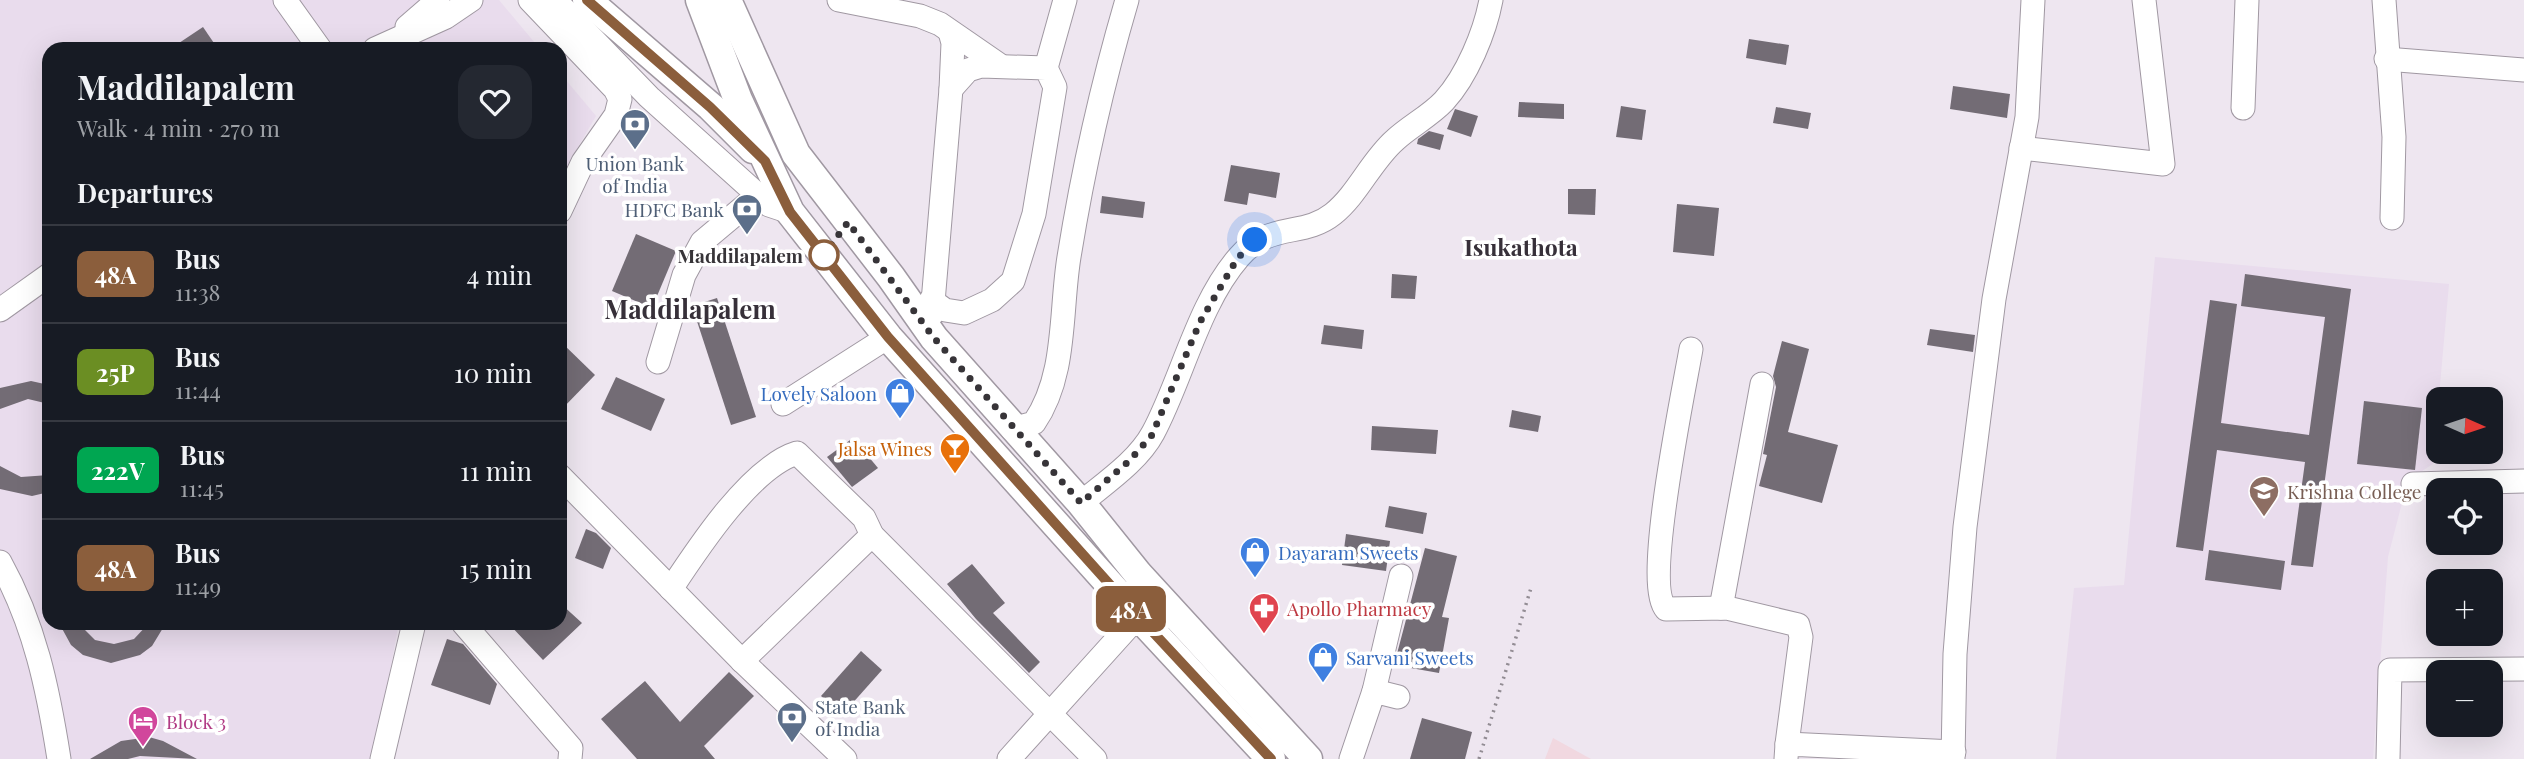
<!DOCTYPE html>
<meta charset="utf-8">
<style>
body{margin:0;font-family:"Playfair Display",serif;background:#242831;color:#f1f3f6;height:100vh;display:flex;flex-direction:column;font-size:26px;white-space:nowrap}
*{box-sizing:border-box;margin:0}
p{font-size:23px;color:#9ea1a6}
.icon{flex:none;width:38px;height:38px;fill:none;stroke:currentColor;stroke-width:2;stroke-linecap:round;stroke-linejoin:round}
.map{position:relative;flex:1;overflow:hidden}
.details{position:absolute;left:42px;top:42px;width:525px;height:588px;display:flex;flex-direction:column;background:#171b24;border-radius:21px;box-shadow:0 7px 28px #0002}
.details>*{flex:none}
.badge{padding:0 14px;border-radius:10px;font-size:24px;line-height:46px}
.needle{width:46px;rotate:93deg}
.tools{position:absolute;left:2426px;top:387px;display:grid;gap:14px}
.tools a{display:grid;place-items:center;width:77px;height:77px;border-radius:14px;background:#171b24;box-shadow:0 7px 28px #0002;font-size:35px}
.you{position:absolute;width:35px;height:35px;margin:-18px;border:5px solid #fff;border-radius:50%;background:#1a73e8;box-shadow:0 0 0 10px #1a73e833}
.map>.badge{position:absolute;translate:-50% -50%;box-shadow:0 0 0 4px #fff}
h2{padding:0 35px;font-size:26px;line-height:63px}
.round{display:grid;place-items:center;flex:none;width:74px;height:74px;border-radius:21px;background:#242831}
.head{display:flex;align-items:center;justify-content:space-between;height:119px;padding:0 35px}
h1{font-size:33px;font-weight:700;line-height:52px}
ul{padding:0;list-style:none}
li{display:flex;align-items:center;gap:21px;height:98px;padding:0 35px;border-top:2px solid #363941}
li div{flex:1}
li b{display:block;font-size:26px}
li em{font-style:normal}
li .badge{min-width:77px;font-weight:700;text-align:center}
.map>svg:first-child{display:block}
</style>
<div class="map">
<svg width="2524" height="759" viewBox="0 0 2524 759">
<rect width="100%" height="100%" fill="#eee6f0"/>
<polygon fill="#f1d8e0" points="1553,738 1591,759 1545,759"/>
<g fill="#e9dced">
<polygon points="0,0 499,0 540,49 49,49 49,623 399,623 373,759 0,759"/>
<polygon points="560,73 596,116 560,178"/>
<polygon points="2155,257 2449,284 2433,464 2408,480 2388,557 2373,759 2056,759 2074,588 2124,585"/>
</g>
<g fill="#736c75">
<polygon points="203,27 218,49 170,49"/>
<polygon points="1749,39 1789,45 1786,65 1746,58"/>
<polygon points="1953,86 2010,94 2007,118 1950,109"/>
<polygon points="1519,102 1564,104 1564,119 1518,117"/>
<polygon points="1621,106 1646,110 1642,140 1616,137"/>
<polygon points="1776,107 1811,113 1808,129 1773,123"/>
<polygon points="1455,109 1478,116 1471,137 1447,129"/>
<polygon points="1429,131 1444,135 1440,150 1417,144 1418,139"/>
<polygon points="1231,165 1280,173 1276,198 1249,193 1247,205 1224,201"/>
<polygon points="1568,189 1596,189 1595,215 1568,214"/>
<polygon points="1102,196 1145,202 1143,218 1100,213"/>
<polygon points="1677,204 1719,208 1714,256 1673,252"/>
<polygon points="636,234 676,251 652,308 612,291"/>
<polygon points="1392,274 1417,276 1415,299 1391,298"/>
<polygon points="2245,274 2351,289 2313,567 2291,565 2305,462 2217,450 2203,551 2176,547 2210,300 2237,304 2221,423 2309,435 2325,317 2241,306"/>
<polygon points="717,298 756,417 731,425 692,306"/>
<polygon points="1324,325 1364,330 1362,349 1321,344"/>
<polygon points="1930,329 1975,335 1973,352 1927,345"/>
<polygon points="560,341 595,375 560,411"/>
<polygon points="1782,341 1809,349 1788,432 1838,445 1822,503 1759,486 1767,455 1763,454 1776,387 1773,376"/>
<polygon points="616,377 665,399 651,431 601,409"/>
<polygon points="31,381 49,385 49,404 28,399 0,409 0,388"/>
<polygon points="2364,401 2422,408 2415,470 2357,464"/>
<polygon points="1512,410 1541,416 1538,432 1509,427"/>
<polygon points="1372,426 1438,430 1436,454 1371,450"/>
<polygon points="853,438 878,468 852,487 827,457"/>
<polygon points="0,466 21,477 49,475 49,492 32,496 0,489"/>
<polygon points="1389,506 1427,513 1423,534 1385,527"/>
<polygon points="586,529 596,533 611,548 603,569 575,558"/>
<polygon points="1346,534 1390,541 1386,571 1342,565"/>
<polygon points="1425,548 1457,556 1442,617 1449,618 1439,673 1394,665"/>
<polygon points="2209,550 2285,561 2281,590 2205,580"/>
<polygon points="972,564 1005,603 993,613 1040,662 1029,673 976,619 947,584"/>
<polygon points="560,603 582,623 543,660 508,623 560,623"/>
<polygon points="59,623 78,623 95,640 114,644 134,639 149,623 166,623 152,646 140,655 111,663 83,655 71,645"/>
<polygon points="447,639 463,644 497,684 490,705 431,685"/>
<polygon points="861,651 882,670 842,715 821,696"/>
<polygon points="729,672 754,696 704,746 715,759 637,759 601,719 645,681 680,722"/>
<polygon points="1422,718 1472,732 1465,759 1410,759"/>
<polygon points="149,737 163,741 197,759 140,756 128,759 90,759 121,741"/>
</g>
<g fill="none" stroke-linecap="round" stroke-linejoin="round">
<g stroke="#a098a2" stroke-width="25">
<g id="minor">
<polyline points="285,0 320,49"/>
<polyline points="530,0 615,89 620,99 616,115 583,162 560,211"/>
<polyline points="555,0 649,97 769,205 790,212"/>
<polyline points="839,0 920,16 940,24 998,64"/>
<polyline points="2384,0 2394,137 2392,218"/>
<polyline points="407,27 438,0"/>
<polyline points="375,49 446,17 471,0"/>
<polyline points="2386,59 2524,70"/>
<polyline points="1046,68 1065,0"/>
<polyline points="2243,108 2247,0"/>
<polyline points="2021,148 2163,164 2144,0"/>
<polyline points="931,300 945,310 964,313 992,300 1013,281 1034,214 1055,87 1046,68 981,66 968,70 951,89"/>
<polyline points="0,310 49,275"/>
<polyline points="932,314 951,89 953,43 950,32"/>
<path d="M 1691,349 C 1684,390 1643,584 1666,609 L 1727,608 L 1798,625 L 1801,637 L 1787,744"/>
<polyline points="658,362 684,275 702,242 758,195"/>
<polyline points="783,404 888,337"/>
<path d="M 1012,429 L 1034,423 C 1067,375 1060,312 1069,257 C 1083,170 1102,85 1127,0"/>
<polyline points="560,476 742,661 845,759"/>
<polyline points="2413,484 2524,481"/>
<path d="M 1081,503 C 1105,483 1138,461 1153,433 C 1182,379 1198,304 1239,257 C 1270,221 1303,238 1333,214 C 1358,194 1371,161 1395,140 C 1410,126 1430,116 1444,101 C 1467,76 1485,32 1491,0"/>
<path d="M 0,562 C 35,625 48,689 59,759"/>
<path d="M 671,589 C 698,548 751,467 797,453 L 864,518 L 872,535 L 1095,759"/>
<polyline points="1721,608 1762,384"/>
<polyline points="463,623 571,748 570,759"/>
<polyline points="742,661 872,535"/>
<polyline points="1374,691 1401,576"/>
<polyline points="382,759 414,623"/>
<polyline points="1009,759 1138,616"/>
<polyline points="1351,759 1374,691 1398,697"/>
<polyline points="1786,759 1787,744 1954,752"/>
<polyline points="1953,759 1955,654 1965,527 1994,299 2027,117 2033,0"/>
<polyline points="2388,759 2390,670 2524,669"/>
</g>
</g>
<g stroke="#a098a2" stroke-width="31">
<g id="major">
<polyline points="587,0 711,107 753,149"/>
<polyline points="700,0 738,100 790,212 888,337 1138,616 1271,759"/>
<polyline points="727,0 796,154 891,277 934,338 1081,503 1138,574 1308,759"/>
</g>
</g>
<polyline stroke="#928c93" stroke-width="3.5" stroke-dasharray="2 5" stroke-linecap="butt" points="1479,759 1531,588"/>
<use href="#minor" stroke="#fff" stroke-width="23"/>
<use href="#major" stroke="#fff" stroke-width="28"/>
</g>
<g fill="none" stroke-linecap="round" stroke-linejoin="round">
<g stroke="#fff" stroke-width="16">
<polyline id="line" points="587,0 710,107 765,161 790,212 888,337 1138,616 1271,759"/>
</g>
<use href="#line" stroke="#8b5e3c" stroke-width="10"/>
<polyline stroke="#373438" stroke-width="7" stroke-dasharray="0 12.6" points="824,255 848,222 934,338 1081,503 1129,461 1152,435 1200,322 1237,259 1255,240"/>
</g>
<defs>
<g id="bank-pin" transform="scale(1.575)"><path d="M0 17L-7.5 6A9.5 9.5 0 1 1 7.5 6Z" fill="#5c6f8a" stroke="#fff"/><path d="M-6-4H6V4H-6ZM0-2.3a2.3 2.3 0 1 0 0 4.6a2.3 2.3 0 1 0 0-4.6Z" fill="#fff"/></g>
<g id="shop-pin" transform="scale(1.575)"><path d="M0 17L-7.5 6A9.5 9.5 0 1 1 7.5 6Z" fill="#3f7fe0" stroke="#fff"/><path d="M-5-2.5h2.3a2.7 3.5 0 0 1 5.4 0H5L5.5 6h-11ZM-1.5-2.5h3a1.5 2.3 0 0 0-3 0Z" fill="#fff"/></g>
<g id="bar-pin" transform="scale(1.575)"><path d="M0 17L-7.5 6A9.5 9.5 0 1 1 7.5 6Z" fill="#e8710a" stroke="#fff"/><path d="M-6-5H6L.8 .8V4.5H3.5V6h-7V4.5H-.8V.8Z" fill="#fff"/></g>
<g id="university-pin" transform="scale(1.575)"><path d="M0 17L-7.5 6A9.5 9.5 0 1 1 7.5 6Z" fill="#8d6e63" stroke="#fff"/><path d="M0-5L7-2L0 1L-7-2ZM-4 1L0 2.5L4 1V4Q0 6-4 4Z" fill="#fff"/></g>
<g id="pharmacy-pin" transform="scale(1.575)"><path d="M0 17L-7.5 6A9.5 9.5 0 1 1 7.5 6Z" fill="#e0444e" stroke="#fff"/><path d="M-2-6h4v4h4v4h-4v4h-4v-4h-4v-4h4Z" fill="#fff"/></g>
<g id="hotel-pin" transform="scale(1.575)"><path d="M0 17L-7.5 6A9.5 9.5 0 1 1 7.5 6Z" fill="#d1479c" stroke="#fff"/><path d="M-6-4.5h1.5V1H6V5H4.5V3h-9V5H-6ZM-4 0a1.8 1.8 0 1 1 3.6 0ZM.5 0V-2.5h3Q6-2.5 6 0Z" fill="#fff"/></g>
</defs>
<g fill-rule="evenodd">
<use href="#bank-pin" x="635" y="124"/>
<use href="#bank-pin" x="747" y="209"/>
<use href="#shop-pin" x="900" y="393"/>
<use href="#bar-pin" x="955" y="448"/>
<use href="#university-pin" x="2264" y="491"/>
<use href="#shop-pin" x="1255" y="552"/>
<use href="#pharmacy-pin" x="1264" y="608"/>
<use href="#shop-pin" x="1323" y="657"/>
<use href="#bank-pin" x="792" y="717"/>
<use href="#hotel-pin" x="143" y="721"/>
</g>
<circle fill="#fff" stroke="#8b5e3c" stroke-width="3.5" cx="824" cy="255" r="14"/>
<g text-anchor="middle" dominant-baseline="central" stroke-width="7" stroke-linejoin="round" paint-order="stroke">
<g font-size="19" fill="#4e5e75" stroke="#fff">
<text x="635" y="163">Union Bank<tspan x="635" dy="22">of India</tspan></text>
<text x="724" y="209" text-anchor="end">HDFC Bank</text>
<text x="815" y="706" text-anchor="start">State Bank<tspan x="815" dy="22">of India</tspan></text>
</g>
<g font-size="19" font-weight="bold" fill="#373438" stroke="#fff" text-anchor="end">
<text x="803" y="255">Maddilapalem</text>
</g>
<g font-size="19" fill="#366cbe" stroke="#fff" text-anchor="start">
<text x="877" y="393" text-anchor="end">Lovely Saloon</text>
<text x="1278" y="552">Dayaram Sweets</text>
<text x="1346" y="657">Sarvani Sweets</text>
</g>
<g font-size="19" fill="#c56008" stroke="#fff" text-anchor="end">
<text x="932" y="448">Jalsa Wines</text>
</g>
<g font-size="19" fill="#785e54" stroke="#fff" text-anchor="start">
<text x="2287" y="491">Krishna College</text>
</g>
<g font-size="19" fill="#be3a42" stroke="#fff" text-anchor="start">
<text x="1287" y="608">Apollo Pharmacy</text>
</g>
<g font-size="19" fill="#b23c85" stroke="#fff" text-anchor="start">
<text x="166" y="721">Block 3</text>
</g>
<g font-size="23" font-weight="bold" fill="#373039" stroke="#fff">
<text x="1521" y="246">Isukathota</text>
</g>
<g font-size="26" font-weight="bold" fill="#373039" stroke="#fff">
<text x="690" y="308">Maddilapalem</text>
</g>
</g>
</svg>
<div class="tools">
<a><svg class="needle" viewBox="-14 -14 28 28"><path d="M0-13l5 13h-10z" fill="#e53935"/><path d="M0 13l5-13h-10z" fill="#9ea1a6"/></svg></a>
<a><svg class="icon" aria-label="locate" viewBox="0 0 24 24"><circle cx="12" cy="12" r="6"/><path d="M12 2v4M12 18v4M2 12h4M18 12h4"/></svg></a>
<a>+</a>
<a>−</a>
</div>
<div class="you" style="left:1255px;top:240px"></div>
<b class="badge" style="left:1131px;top:609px;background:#8b5e3c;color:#fff">48A</b>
<section class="details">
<div class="head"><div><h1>Maddilapalem</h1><p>Walk · 4 min · 270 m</p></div><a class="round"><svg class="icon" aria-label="heart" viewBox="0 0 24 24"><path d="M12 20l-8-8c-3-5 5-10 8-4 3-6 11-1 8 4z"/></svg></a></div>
<h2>Departures</h2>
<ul>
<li><span class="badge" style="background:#8b5e3c;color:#fff">48A</span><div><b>Bus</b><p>11:38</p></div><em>4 min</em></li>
<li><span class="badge" style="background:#6b8e23;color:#fff">25P</span><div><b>Bus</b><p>11:44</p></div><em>10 min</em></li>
<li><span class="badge" style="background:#00a651;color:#fff">222V</span><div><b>Bus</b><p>11:45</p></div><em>11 min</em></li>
<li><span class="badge" style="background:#8b5e3c;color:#fff">48A</span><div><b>Bus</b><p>11:49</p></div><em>15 min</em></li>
</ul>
</section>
</div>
